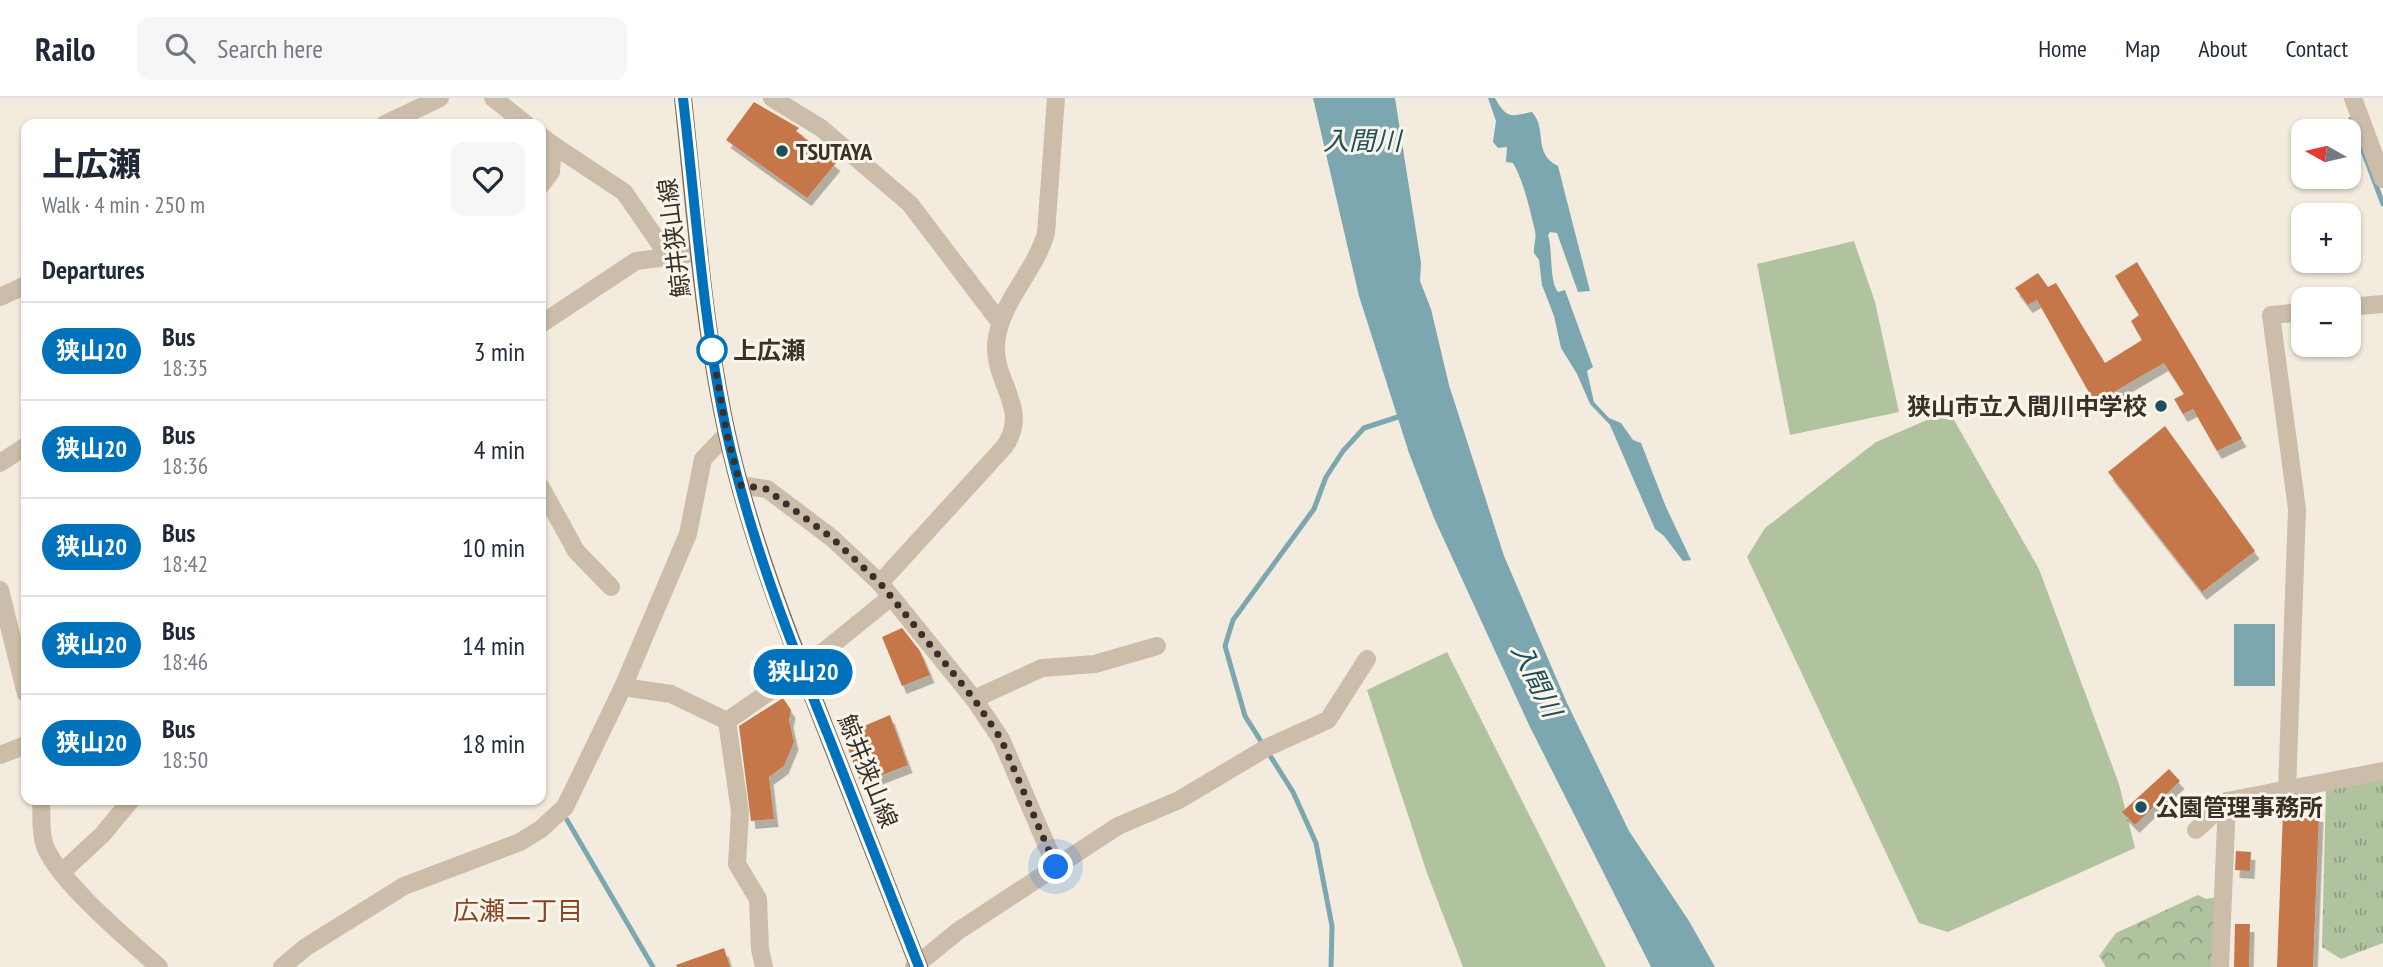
<!DOCTYPE html>
<meta charset="utf-8">
<style>
body{margin:0;font-family:"PT Sans Narrow","Noto Sans JP",sans-serif;background:#f6f6f7;color:#1f2937;height:100vh;display:flex;flex-direction:column;font-size:26px;white-space:nowrap}
*{box-sizing:border-box;margin:0}
p{font-size:23px;color:#747a83}
.icon{flex:none;width:38px;height:38px;fill:none;stroke:currentColor;stroke-width:2;stroke-linecap:round;stroke-linejoin:round}
.map{position:relative;flex:1;overflow:hidden}
.panel{position:absolute;left:21px;top:21px;width:525px;height:686px;display:flex;flex-direction:column;background:#fff;border-radius:14px;box-shadow:0 2px 5px #0004}
.panel>*{flex:none}
.badge{padding:0 14px;border-radius:23px;font-size:24px;line-height:46px}
.needle{width:46px;rotate:278deg}
.tools{position:absolute;left:2291px;top:21px;display:grid;gap:14px}
.tools a{display:grid;place-items:center;width:70px;height:70px;border-radius:14px;background:#fff;box-shadow:0 2px 5px #0004;font-size:35px}
.you{position:absolute;width:35px;height:35px;margin:-18px;border:5px solid #fff;border-radius:50%;background:#1a73e8;box-shadow:0 0 0 10px #1a73e833}
.map>.badge{position:absolute;translate:-50% -50%;box-shadow:0 0 0 4px #fff}
h2{padding:0 21px;font-size:26px;line-height:63px}
.round{display:grid;place-items:center;flex:none;width:74px;height:74px;border-radius:14px;background:#f6f6f7}
.summary{display:flex;align-items:center;justify-content:space-between;height:119px;padding:0 21px}
h1{font-size:33px;font-weight:800;line-height:52px}
ul{padding:0;list-style:none}
li{display:flex;align-items:center;gap:21px;height:98px;padding:0 21px;border-top:2px solid #e0e1e3}
li div{flex:1}
li b{display:block;font-size:26px}
li em{font-style:normal}
li .badge{min-width:77px;font-weight:700;text-align:center}
header{display:flex;align-items:center;gap:42px;box-sizing:border-box;height:98px;padding:0 35px;background:#fff;border-bottom:2px solid #e0e1e3}
header strong{font-size:33px}
nav{display:flex;gap:38px;margin-inline-start:auto;font-size:24px}
.search{width:490px;height:63px;background:#f6f6f7;display:flex;align-items:center;gap:18px;box-sizing:border-box;padding:0 24px;border-radius:14px;color:#747a83;font-size:26px}
.map>svg:first-child{display:block}
</style>
<header>
<strong>Railo</strong>
<div class="search"><svg class="icon" aria-label="search" viewBox="0 0 24 24"><circle cx="10" cy="10" r="6"/><path d="M15 15l6 6"/></svg>Search here</div>
<nav><a>Home</a><a>Map</a><a>About</a><a>Contact</a></nav>
</header>
<div class="map">
<svg width="2383" height="869" viewBox="0 0 2383 869">
<defs>
<pattern id="grass-tufts" width="24" height="20" patternUnits="userSpaceOnUse" patternTransform="scale(1.75)"><rect width="24" height="20" fill="#b1c29e"/><path d="M3 7l-1-3M5 7V3M7 7l1-3M15 17l-1-3M17 17v-4M19 17l1-3" fill="none" stroke="#919e81"/></pattern>
<pattern id="forest-crowns" width="20" height="18" patternUnits="userSpaceOnUse" patternTransform="scale(1.75)"><rect width="20" height="18" fill="#b1c29e"/><path d="M2 6a3 3 0 1 1 6 0M12 15a3 3 0 1 1 6 0" fill="none" stroke="#919e81"/></pattern>
<filter id="shadow"><feDropShadow dx="4.5" dy="8" stdDeviation="0" flood-color="#0004"/></filter>
</defs>
<rect width="100%" height="100%" fill="#f3ecde"/>
<polygon fill="url(#grass-tufts)" points="2383,679 2383,845 2341,861 2322,849 2326,691"/>
<polygon fill="url(#forest-crowns)" points="2198,797 2206,801 2217,799 2214,869 2106,869 2099,858 2116,835"/>
<g fill="#b1c29e">
<polygon points="1854,143 1875,204 1899,314 1790,337 1757,166"/>
<polygon points="1934,319 1954,322 2039,471 2119,686 2135,750 1948,834 1919,825 1747,459 1765,430 1876,344"/>
<polygon points="1447,554 1606,869 1463,869 1427,775 1367,592"/>
</g>
<g fill="#7da7b0">
<polygon points="1313,0 1395,0 1421,165 1420,183 1431,211 1449,287 1504,458 1567,605 1629,733 1689,823 1715,869 1651,869 1529,627 1434,420 1409,355 1359,198"/>
<path d="M 1488,0 L 1495,0 C 1507,22 1511,18 1532,14 C 1548,32 1532,55 1558,68 L 1590,193 L 1578,194 L 1557,135 L 1550,134 L 1548,137 C 1553,153 1549,183 1558,194 L 1565,192 L 1593,269 L 1587,273 L 1594,304 L 1609,320 L 1621,325 L 1633,342 L 1641,345 L 1666,409 L 1691,462 L 1683,463 L 1664,438 L 1655,431 L 1610,327 L 1590,306 L 1577,276 L 1561,250 L 1554,218 L 1542,187 L 1539,162 L 1534,155 C 1533,148 1537,140 1535,133 C 1530,112 1524,84 1513,65 L 1506,64 L 1507,49 L 1498,50 L 1493,44 L 1496,23 Z"/>
<rect x="2234" y="526" width="41" height="62"/>
</g>
<g fill="none" stroke-linecap="round" stroke-linejoin="round">
<g stroke="#7da7b0" stroke-width="5">
<polyline points="2351,21 2383,106"/>
<polyline points="567,722 653,869"/>
<polyline points="1331,869 1332,828 1316,745 1293,694 1245,618 1225,548 1233,522 1314,411 1326,379 1343,353 1364,330 1404,317"/>
</g>
</g>
<g fill="#c67748" filter="url(#shadow)">
<polygon points="754,4 799,30 796,33 836,65 807,100 726,42"/>
<polygon points="2137,164 2242,341 2217,353 2193,311 2183,316 2174,301 2184,296 2164,265 2095,305 2037,202 2028,207 2015,190 2038,175 2048,189 2056,185 2105,265 2142,242 2131,223 2139,217 2115,178"/>
<polygon points="2165,328 2255,453 2202,494 2108,374"/>
<polygon points="902,530 920,553 930,577 902,588 882,539"/>
<polygon points="783,600 791,612 789,622 794,644 784,668 769,679 774,721 751,723 739,628"/>
<polygon points="890,617 908,667 861,685 843,637"/>
<polygon points="2169,671 2180,683 2135,727 2122,714"/>
<polygon points="2283,714 2319,716 2313,869 2277,869"/>
<polygon points="2236,753 2251,754 2250,773 2235,772"/>
<polygon points="2235,826 2250,826 2249,869 2234,869"/>
<polygon points="724,850 730,869 677,869 676,867"/>
</g>
<g fill="none" stroke-linecap="round" stroke-linejoin="round">
<g stroke="#cbbda9" stroke-width="18">
<polyline points="493,0 526,26"/>
<polyline points="772,0 821,30 910,106 999,223"/>
<polyline points="2353,0 2383,81"/>
<polyline points="385,26 440,0"/>
<polyline points="541,38 553,47 551,74 541,87"/>
<polyline points="553,47 624,94 662,149 675,158 700,154"/>
<polyline points="0,199 26,187"/>
<polyline points="2348,209 2383,206"/>
<polyline points="541,226 636,163 675,158"/>
<polyline points="0,365 26,348"/>
<polyline points="740,387 767,391 832,440 880,485 974,601 1001,641 1056,769"/>
<polyline points="541,389 576,453 611,489"/>
<path d="M 880,485 L 1005,348 C 1030,311 994,285 996,247 C 999,204 1035,175 1046,135 L 1056,0"/>
<polyline points="0,492 26,596"/>
<polyline points="623,589 671,596 727,623 740,714 737,766 758,801 760,851 764,869"/>
<polyline points="974,601 1042,570 1095,566 1157,548"/>
<polyline points="727,623 802,571 891,499"/>
<polyline points="0,657 26,647"/>
<polyline points="2287,693 2297,411 2271,217 2303,214"/>
<path d="M 41,702 C 42,715 40,732 44,745 C 54,780 131,844 159,869"/>
<polyline points="2196,732 2227,703 2383,673"/>
<polyline points="62,774 102,737 131,702"/>
<polyline points="282,869 306,849 404,788 520,744 541,731 565,709 623,589 688,436 703,361 727,336"/>
<polyline points="914,869 958,833 1118,728 1179,702 1268,649 1328,622 1367,561"/>
<polyline points="2220,869 2227,703"/>
</g>
<path stroke="#7a695a" stroke-width="18" d="M 683,0 C 695,112 703,226 727,336 C 749,436 787,533 824,627 C 856,708 887,789 919,869"/>
</g>
<g fill="none" stroke-linecap="round" stroke-linejoin="round">
<g stroke="#fff" stroke-width="16">
<path id="line" d="M 683,0 C 696,112 703,226 727,336 C 750,441 790,543 830,642 C 860,718 889,793 919,869"/>
</g>
<use href="#line" stroke="#0072bc" stroke-width="10"/>
<polyline stroke="#383029" stroke-width="7" stroke-dasharray="0 12.6" points="712,252 711,246 727,336 740,387 766,391 832,440 880,485 974,601 1001,641 1056,769"/>
</g>
<g fill="#1e4f5a" stroke="#faf5eb" stroke-width="2.5">
<circle cx="782" cy="53" r="7"/>
<circle cx="2161" cy="308" r="7"/>
<circle cx="2141" cy="709" r="7"/>
</g>
<circle fill="#fff" stroke="#0072bc" stroke-width="3.5" cx="712" cy="252" r="14"/>
<g text-anchor="middle" dominant-baseline="central" stroke-width="6" stroke-linejoin="round" paint-order="stroke">
<g font-size="24" font-weight="bold" fill="#383029" stroke="#faf5eb" text-anchor="start">
<text x="796" y="53">TSUTAYA</text>
<text x="2147" y="308" text-anchor="end">狭山市立入間川中学校</text>
<text x="2155" y="709">公園管理事務所</text>
</g>
<g font-size="24" fill="#383029" stroke="#faf5eb">
<text transform="translate(674 140) rotate(-97)">鯨井狭山線</text>
<text transform="translate(868 673) rotate(68)">鯨井狭山線</text>
</g>
<g font-size="24" font-weight="bold" fill="#383029" stroke="#faf5eb" text-anchor="start">
<text x="733" y="252">上広瀬</text>
</g>
<g font-size="26" font-style="italic" fill="#1e4f5a" stroke="#faf5eb">
<text x="1362" y="42">入間川</text>
<text transform="translate(1537 582) rotate(64)">入間川</text>
</g>
<g font-size="26" fill="#884722" stroke="#faf5eb">
<text x="518" y="812">広瀬二丁目</text>
</g>
</g>
</svg>
<div class="tools">
<a><svg class="needle" viewBox="-14 -14 28 28"><path d="M0-13l5 13h-10z" fill="#e53935"/><path d="M0 13l5-13h-10z" fill="#747a83"/></svg></a>
<a>+</a>
<a>−</a>
</div>
<div class="you" style="left:1056px;top:769px"></div>
<b class="badge" style="left:803px;top:574px;background:#0072bc;color:#fff">狭山20</b>
<section class="panel">
<div class="summary"><div><h1>上広瀬</h1><p>Walk · 4 min · 250 m</p></div><a class="round"><svg class="icon" aria-label="heart" viewBox="0 0 24 24"><path d="M12 20l-8-8c-3-5 5-10 8-4 3-6 11-1 8 4z"/></svg></a></div>
<h2>Departures</h2>
<ul>
<li><span class="badge" style="background:#0072bc;color:#fff">狭山20</span><div><b>Bus</b><p>18:35</p></div><em>3 min</em></li>
<li><span class="badge" style="background:#0072bc;color:#fff">狭山20</span><div><b>Bus</b><p>18:36</p></div><em>4 min</em></li>
<li><span class="badge" style="background:#0072bc;color:#fff">狭山20</span><div><b>Bus</b><p>18:42</p></div><em>10 min</em></li>
<li><span class="badge" style="background:#0072bc;color:#fff">狭山20</span><div><b>Bus</b><p>18:46</p></div><em>14 min</em></li>
<li><span class="badge" style="background:#0072bc;color:#fff">狭山20</span><div><b>Bus</b><p>18:50</p></div><em>18 min</em></li>
</ul>
</section>
</div>
